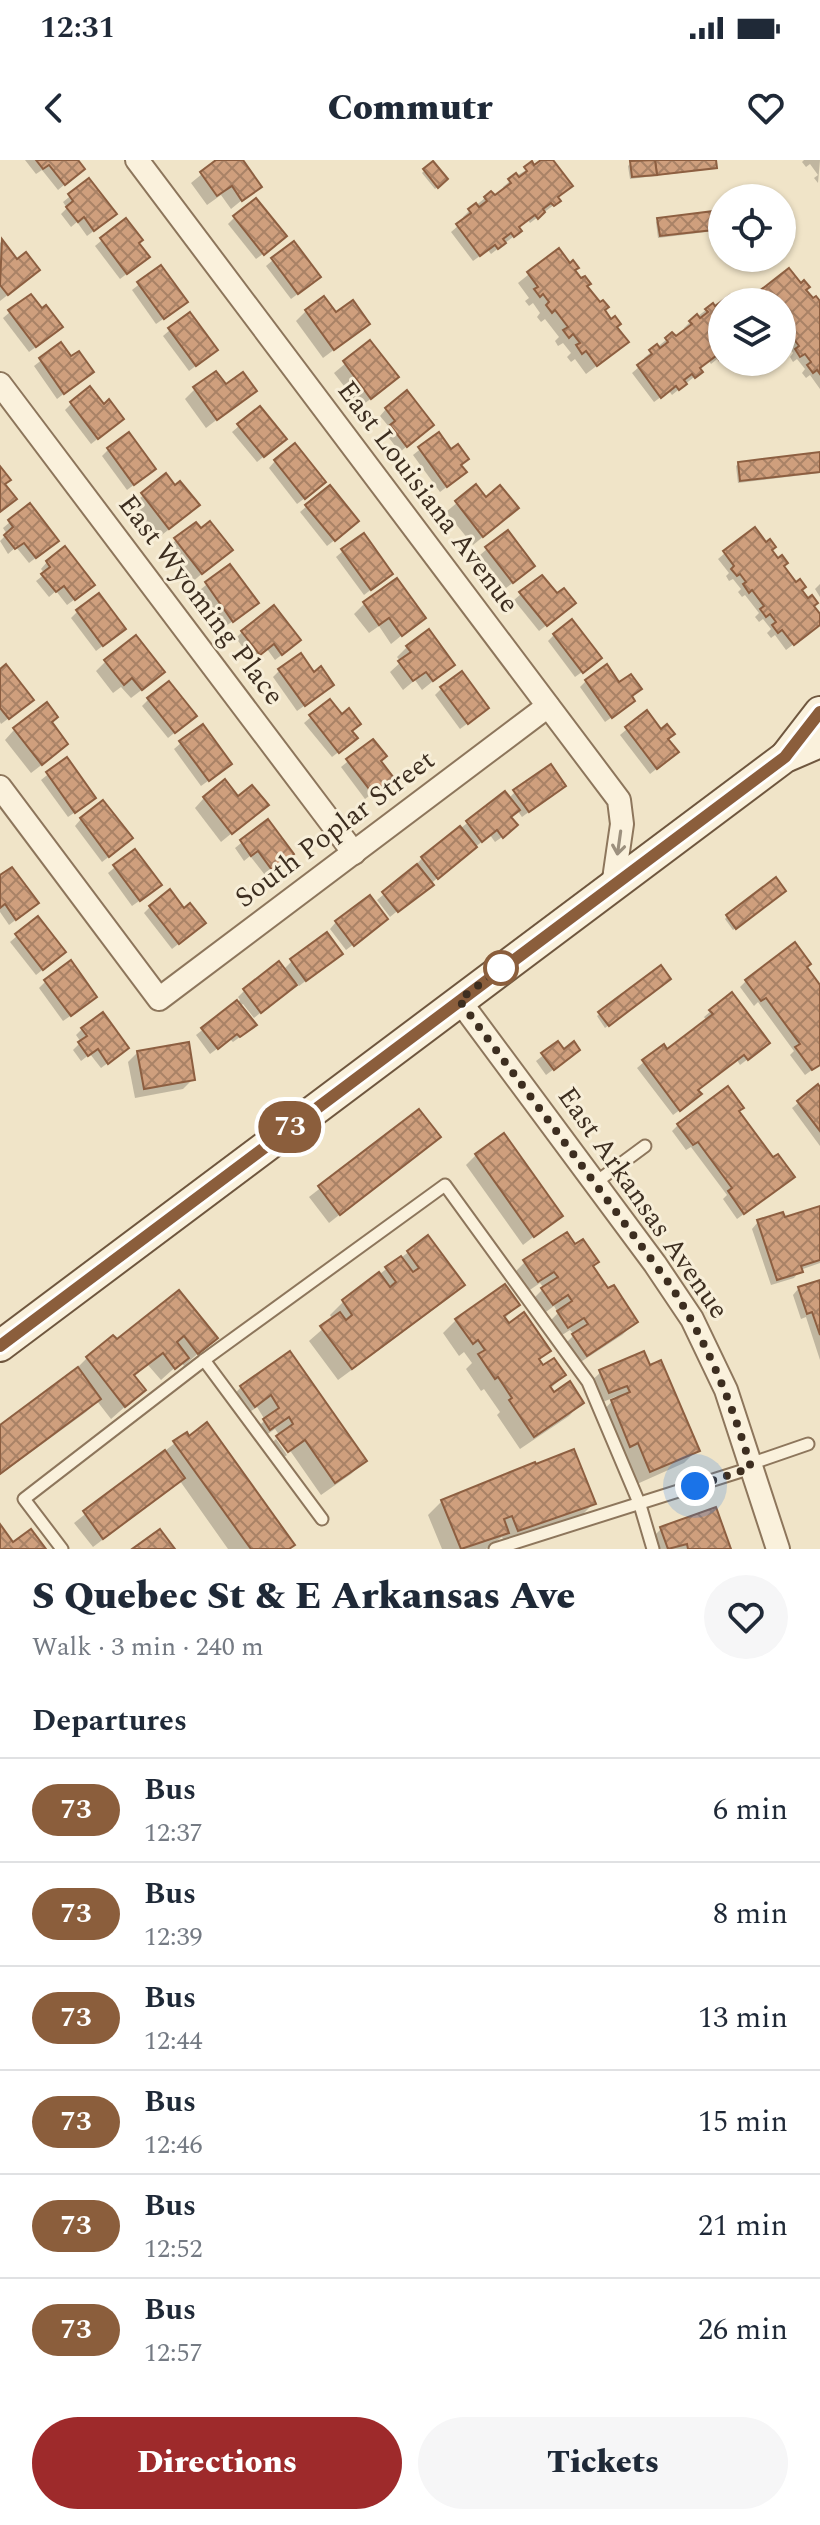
<!DOCTYPE html>
<meta charset="utf-8">
<style>
body{margin:0;font-family:Spectral,serif;background:#f6f6f7;color:#1f2937;height:100vh;display:flex;flex-direction:column;font-size:30px;white-space:nowrap}
*{box-sizing:border-box;margin:0}
p{font-size:26px;color:#747a83}
.icon{flex:none;width:44px;height:44px;fill:none;stroke:currentColor;stroke-width:2;stroke-linecap:round;stroke-linejoin:round}
.map{position:relative;height:1389px;overflow:hidden}
.drawer{display:flex;flex-direction:column;background:#fff;flex:1}
.drawer>*{flex:none}
.badge{padding:0 16px;border-radius:26px;font-size:28px;line-height:52px}
.fabs{position:absolute;left:708px;top:24px;display:grid;gap:16px}
.fabs a{display:grid;place-items:center;width:88px;height:88px;border-radius:50%;background:#fff;box-shadow:0 2px 6px #0004;font-size:40px}
.you{position:absolute;width:40px;height:40px;margin:-20px;border:6px solid #fff;border-radius:50%;background:#1a73e8;box-shadow:0 0 0 12px #1a73e833}
.map>.badge{position:absolute;translate:-50% -50%;box-shadow:0 0 0 4px #fff}
h2{padding:0 32px;font-size:30px;line-height:72px}
.round{display:grid;place-items:center;flex:none;width:84px;height:84px;border-radius:42px;background:#f6f6f7}
.headline{display:flex;align-items:center;justify-content:space-between;height:136px;padding:0 32px}
h1{font-size:38px;font-weight:800;line-height:60px}
.cta{display:flex;gap:16px;margin-top:auto;padding:16px 32px}
.cta a{flex:1;height:92px;border-radius:48px;background:#9e2a2b;color:#fff;font-size:32px;font-weight:800;line-height:92px;text-align:center}
.cta a+a{background:#f6f6f7;color:#1f2937}
ul{padding:0;list-style:none}
li{display:flex;align-items:center;gap:24px;height:104px;padding:0 32px;border-top:2px solid #e0e1e3}
li div{flex:1}
li b{display:block;font-size:30px}
li em{font-style:normal}
li .badge{min-width:88px;font-weight:700;text-align:center}
.status{display:flex;justify-content:space-between;align-items:center;height:56px;padding:0 40px;background:#fff;direction:ltr}
.status svg{height:22px;fill:currentColor}
header{display:flex;justify-content:space-between;align-items:center;height:104px;padding:0 32px;background:#fff;font-size:36px;font-weight:800}
.map>svg:first-child{display:block}
</style>
<div class="status"><b>12:31</b><svg viewBox="0 0 49 12"><path d="M0 12V9h3v3zM5 12V6h3v6zM10 12V3h3v9zM15 12V0h3v12zM26 1h20v11H26zM47 4h2v5h-2z"/></svg></div>
<header><svg class="icon" aria-label="back" viewBox="0 0 24 24"><path d="M15 5l-7 7 7 7"/></svg>Commutr<svg class="icon" aria-label="heart" viewBox="0 0 24 24"><path d="M12 20l-8-8c-3-5 5-10 8-4 3-6 11-1 8 4z"/></svg></header>
<div class="map">
<svg width="820" height="1389" viewBox="0 0 820 1389">
<defs>
<pattern id="building-cross-hatch" width="8" height="8" patternUnits="userSpaceOnUse" patternTransform="scale(2)"><rect width="8" height="8" fill="#cf9f7d"/><path d="M0 0l8 8M0 8l8-8" fill="none" stroke="#a98266"/></pattern>
</defs>
<rect width="100%" height="100%" fill="#f0e4c8"/>
<g fill="#0003">
<polygon points="25,0 76,0 76,15 58,30 42,10 36,14"/>
<polygon points="219,0 240,0 259,26 231,49 221,35 207,45 191,23"/>
<polygon points="544,0 551,0 559,41 530,63 528,60 517,68 519,71 513,77 491,94 488,90 473,101 451,72 465,60 463,57 469,51 485,38 494,38 505,30 503,27 516,16"/>
<polygon points="657,0 714,0 715,7 712,9 630,19 628,6 631,3"/>
<polygon points="804,0 820,0 818,23 814,18 818,15 810,4 806,7 802,2"/>
<polygon points="432,3 446,19 435,29 422,13"/>
<polygon points="89,21 108,60 87,76 77,62 71,67 61,54 67,48 63,42"/>
<polygon points="722,52 722,70 658,78 656,62 658,60"/>
<polygon points="235,57 278,83 256,99 228,64"/>
<polygon points="126,60 137,83 141,103 120,119 95,86"/>
<polygon points="1,82 28,119 0,141 0,83"/>
<polygon points="558,91 615,167 616,191 586,214 575,199 571,202 567,197 571,193 563,183 558,186 555,181 559,177 545,159 541,162 537,157 540,153 533,143 529,146 525,141 529,138 518,123"/>
<polygon points="273,100 312,123 291,139 266,106"/>
<polygon points="160,108 179,148 156,164 132,130"/>
<polygon points="804,130 820,152 820,229 810,215 806,218 802,213 805,209 797,199 793,202 790,197 793,193 782,178 782,142 755,142 753,139 759,133"/>
<polygon points="722,144 722,195 711,204 709,201 698,209 700,212 672,235 669,231 654,242 632,213 646,201 644,198 666,180 672,175 675,179 686,171 684,168 690,162 706,150 715,149"/>
<polygon points="306,151 336,155 368,164 323,198 296,161"/>
<polygon points="10,152 54,174 29,192 3,158"/>
<polygon points="170,170 209,196 189,211 163,176"/>
<polygon points="370,183 386,227 360,247 334,213"/>
<polygon points="61,185 71,199 92,212 57,239 34,206"/>
<polygon points="195,229 254,231 206,268 185,239"/>
<polygon points="71,244 115,265 91,284 65,250"/>
<polygon points="386,249 425,271 400,292 385,273 390,268 380,256"/>
<polygon points="239,266 278,285 257,302 232,272"/>
<polygon points="438,275 459,306 458,318 440,332 413,295"/>
<polygon points="108,290 147,315 127,330 102,296"/>
<polygon points="820,294 820,313 738,323 736,306 738,304"/>
<polygon points="275,301 317,329 297,344 269,308"/>
<polygon points="166,316 187,355 158,378 132,345"/>
<polygon points="476,327 506,358 473,385 446,352"/>
<polygon points="29,346 50,387 29,403 16,387 8,394 0,381 7,374 3,368"/>
<polygon points="307,346 350,368 327,386 300,352"/>
<polygon points="507,372 527,412 506,428 480,395"/>
<polygon points="176,380 230,390 191,423 166,390"/>
<polygon points="770,390 820,457 820,463 816,467 786,490 775,475 771,478 767,473 771,469 763,459 759,462 755,457 759,453 745,435 742,437 738,432 741,429 733,419 729,421 726,416 729,413 718,399 725,393"/>
<polygon points="343,391 391,414 364,435 336,397"/>
<polygon points="47,402 86,431 67,445 56,431 49,437 36,421 45,414 41,409"/>
<polygon points="229,406 250,449 226,466 200,430"/>
<polygon points="820,424 820,437 815,429"/>
<polygon points="521,434 567,449 539,471 514,440"/>
<polygon points="364,444 423,458 391,484 379,466 369,473 354,454"/>
<polygon points="77,452 117,475 96,491 71,458"/>
<polygon points="242,472 292,487 275,500 267,489 252,500 236,478"/>
<polygon points="554,475 593,504 575,517 548,481"/>
<polygon points="407,487 453,505 422,530 415,520 403,530 390,512 401,502 397,497"/>
<polygon points="106,501 152,522 131,538 121,527 113,533 96,511"/>
<polygon points="280,510 313,514 325,531 297,551 273,517"/>
<polygon points="0,512 25,546 1,564 0,562"/>
<polygon points="586,521 630,537 626,547 605,562 580,527"/>
<polygon points="442,528 480,554 460,569 435,535"/>
<polygon points="149,539 188,562 168,578 142,546"/>
<polygon points="646,553 666,580 670,598 650,614 620,575"/>
<polygon points="311,557 350,571 349,584 332,597 304,563"/>
<polygon points="50,563 56,594 31,613 5,580 14,570"/>
<polygon points="373,581 385,624 365,639 341,607"/>
<polygon points="181,583 223,610 201,626 174,589"/>
<polygon points="66,600 87,644 68,657 41,620"/>
<polygon points="564,626 522,657 517,650 509,658 509,672 495,682 490,675 390,757 377,740 417,707 416,705 422,698 505,634 509,638 515,632"/>
<polygon points="204,638 266,645 221,682 195,648"/>
<polygon points="81,659 124,685 102,702 75,666"/>
<polygon points="267,662 285,700 265,715 250,696 244,701 235,688"/>
<polygon points="135,691 153,731 132,746 108,713"/>
<polygon points="0,718 30,749 9,765 0,752"/>
<polygon points="781,734 733,770 725,759 727,757"/>
<polygon points="150,747 183,751 197,769 172,789 144,753"/>
<polygon points="336,762 379,765 346,790 330,769"/>
<polygon points="17,776 57,798 36,815 10,782"/>
<polygon points="341,794 299,826 297,823 254,858 243,844 240,846 248,871 233,882 230,879 210,894 196,875 240,840 238,837 244,831 278,804 283,810 292,801"/>
<polygon points="660,808 666,822 605,868 597,856"/>
<polygon points="805,808 820,829 820,904 805,915 790,895 794,891 758,842 754,846 740,827 746,821"/>
<polygon points="46,821 89,843 63,861 39,828"/>
<polygon points="711,851 761,889 740,905 737,900 696,931 693,940 673,955 637,908 644,902 667,891 707,861 704,857"/>
<polygon points="82,869 120,894 101,908 90,894 81,901 73,890 81,882 76,875"/>
<polygon points="558,884 571,896 546,915 536,901"/>
<polygon points="138,892 193,919 183,929 135,938 128,902"/>
<polygon points="818,927 820,930 820,986 792,948"/>
<polygon points="419,951 438,977 329,1063 309,1037"/>
<polygon points="737,952 786,1023 737,1059 723,1039 727,1035 691,987 686,990 672,971 678,965"/>
<polygon points="476,995 560,1056 523,1085 466,1005"/>
<polygon points="820,1048 820,1103 800,1110 794,1118 771,1125 752,1069 758,1062 783,1060"/>
<polygon points="427,1078 462,1125 449,1138 338,1220 309,1181 333,1160 330,1155 343,1142"/>
<polygon points="525,1102 592,1107 608,1131 636,1162 622,1175 573,1207 560,1189 574,1175 570,1170 554,1180 545,1166 558,1153 554,1146 539,1157 529,1143 544,1128 540,1123 524,1134 512,1115"/>
<polygon points="820,1122 820,1200 806,1157 801,1159 793,1135 799,1128"/>
<polygon points="179,1132 215,1178 184,1206 181,1202 161,1220 148,1205 133,1217 144,1230 111,1259 97,1241 86,1252 0,1315 0,1268 74,1211 87,1198 116,1182"/>
<polygon points="518,1145 504,1159 509,1165 548,1191 538,1201 543,1208 564,1215 550,1229 553,1234 582,1242 569,1256 520,1289 497,1255 500,1252 484,1229 481,1231 466,1209 472,1203 464,1192 459,1196 443,1173 456,1160"/>
<polygon points="643,1193 697,1290 684,1303 637,1324 599,1255 617,1236 596,1245 587,1225 601,1212"/>
<polygon points="289,1194 365,1301 351,1314 321,1335 275,1269 256,1282 251,1274 265,1260 257,1247 241,1258 228,1241 241,1227"/>
<polygon points="276,1279 287,1295 274,1304 264,1290"/>
<polygon points="175,1283 288,1389 228,1389 180,1321 93,1387 74,1363"/>
<polygon points="442,1341 593,1344 580,1357 505,1383 502,1377 486,1389 442,1389 428,1355"/>
<polygon points="661,1369 729,1389 650,1389 648,1382"/>
</g>
<g fill="url(#building-cross-hatch)" stroke="#8d5f41" stroke-width="2">
<polygon points="36,0 78,0 85,9 65,25 49,5 43,9"/>
<polygon points="216,0 243,0 262,27 242,41 232,26 217,36 200,12"/>
<polygon points="541,0 553,0 573,26 558,37 561,41 554,46 551,43 543,49 545,52 538,59 535,55 519,67 522,71 514,77 511,73 503,79 506,83 498,89 495,85 480,96 456,64 471,53 468,49 476,43 479,47 487,41 484,37 491,31 495,35 511,23 508,19 516,13 519,17 527,11 524,7 532,1 534,5"/>
<polygon points="655,0 716,0 717,8 657,15"/>
<polygon points="655,0 657,15 632,17 630,1"/>
<polygon points="433,1 448,19 438,28 423,9"/>
<polygon points="89,18 117,54 94,71 84,57 78,62 66,47 73,41 68,34"/>
<polygon points="256,38 287,76 264,95 233,56"/>
<polygon points="722,50 722,69 660,76 657,58"/>
<polygon points="126,58 143,80 139,83 150,97 127,114 100,78"/>
<polygon points="2,79 17,99 26,92 40,110 8,135 0,125"/>
<polygon points="294,81 321,117 298,134 271,98"/>
<polygon points="559,88 570,103 573,100 579,108 575,110 581,118 585,116 591,124 587,126 600,142 603,140 609,147 605,150 611,159 615,156 621,164 617,167 629,182 597,206 586,191 582,194 576,185 580,183 573,174 569,178 563,170 568,167 555,150 552,153 546,145 549,142 543,134 540,137 534,129 538,127 527,112"/>
<polygon points="161,105 188,142 164,159 137,122"/>
<polygon points="789,108 801,123 804,120 810,127 806,130 813,138 816,136 820,141 820,214 817,210 813,213 807,205 811,202 805,194 800,197 795,189 799,186 787,170 782,171 782,142 766,142 758,132"/>
<polygon points="31,134 42,148 46,145 63,167 36,187 8,150"/>
<polygon points="730,135 735,142 722,142 722,197 719,200 716,196 700,208 703,212 695,218 692,214 684,220 687,224 679,230 676,226 661,238 637,205 652,194 649,190 657,184 660,188 668,182 665,178 672,172 676,176 692,164 689,161 697,154 700,158 708,152 705,149 713,143 715,146"/>
<polygon points="324,136 336,152 353,140 370,164 334,190 305,150"/>
<polygon points="190,152 218,190 196,206 168,168"/>
<polygon points="370,180 399,217 371,239 343,201"/>
<polygon points="61,182 71,196 79,191 94,212 64,234 39,198"/>
<polygon points="216,211 226,224 243,212 257,231 217,260 193,227"/>
<polygon points="90,226 104,244 109,239 124,259 98,279 70,242"/>
<polygon points="407,230 434,265 407,287 390,265 395,261 385,248"/>
<polygon points="260,246 287,279 264,297 237,264"/>
<polygon points="129,272 156,309 134,325 107,288"/>
<polygon points="439,272 451,289 458,284 469,299 461,305 467,312 447,327 418,287"/>
<polygon points="295,283 326,322 305,339 274,300"/>
<polygon points="820,292 820,312 740,321 738,302"/>
<polygon points="0,306 11,320 5,324 17,339 0,352"/>
<polygon points="166,313 175,325 180,321 200,345 169,369 141,333"/>
<polygon points="476,324 486,337 500,325 519,348 483,377 455,341"/>
<polygon points="330,325 359,361 335,381 305,345"/>
<polygon points="30,343 59,381 36,398 24,383 15,389 4,375 13,367 8,360"/>
<polygon points="210,361 233,390 202,414 174,378 196,362 201,368"/>
<polygon points="755,367 766,382 770,379 776,387 772,390 778,398 782,395 788,403 784,406 796,422 800,419 806,427 802,430 808,438 812,435 818,443 814,446 820,454 820,465 794,485 782,470 778,473 772,465 776,462 770,454 766,457 760,449 764,446 752,430 749,433 743,424 746,422 740,414 737,416 731,409 734,406 723,391"/>
<polygon points="508,370 535,406 513,423 485,387"/>
<polygon points="364,373 393,414 371,430 341,389"/>
<polygon points="65,386 95,425 75,440 64,426 56,432 41,414 50,407 46,401"/>
<polygon points="230,404 259,443 233,462 205,422"/>
<polygon points="542,415 557,433 564,428 576,443 547,466 519,432"/>
<polygon points="397,418 426,458 402,476 389,458 379,465 363,442"/>
<polygon points="99,433 126,469 103,486 76,450"/>
<polygon points="274,445 301,480 282,495 274,484 260,495 241,471"/>
<polygon points="572,459 602,498 583,513 553,474"/>
<polygon points="429,469 455,505 433,521 426,512 413,521 398,501 411,492 406,486"/>
<polygon points="136,475 165,512 142,530 132,518 124,525 104,500"/>
<polygon points="301,493 314,512 321,506 334,525 305,546 278,509"/>
<polygon points="6,504 34,540 9,559 0,548 0,509"/>
<polygon points="607,504 619,522 631,514 642,529 632,536 635,541 612,558 585,520"/>
<polygon points="462,511 489,548 468,564 440,527"/>
<polygon points="169,521 197,556 175,573 147,538"/>
<polygon points="330,539 342,554 349,548 361,564 352,571 358,578 339,593 309,555"/>
<polygon points="47,542 58,557 52,562 68,584 42,605 13,568"/>
<polygon points="647,550 661,569 667,564 675,574 668,579 679,592 657,609 625,567"/>
<polygon points="203,564 232,604 209,621 179,581"/>
<polygon points="373,579 387,596 381,601 394,618 373,634 346,599"/>
<polygon points="67,597 96,638 75,653 46,612"/>
<polygon points="551,604 566,626 529,652 513,630"/>
<polygon points="225,619 238,636 252,625 269,645 232,674 203,637"/>
<polygon points="505,631 520,650 511,657 518,665 503,678 497,670 482,682 466,661"/>
<polygon points="103,640 133,678 109,697 80,658"/>
<polygon points="268,659 294,694 272,710 258,691 251,696 240,680"/>
<polygon points="460,666 477,687 438,719 421,697"/>
<polygon points="135,689 162,725 140,741 113,705"/>
<polygon points="417,704 434,725 398,752 382,732"/>
<polygon points="12,707 39,743 16,760 5,744 0,748 0,715"/>
<polygon points="776,717 786,731 736,769 726,755"/>
<polygon points="170,729 184,748 190,743 206,763 179,784 149,746"/>
<polygon points="370,735 388,759 354,786 335,761"/>
<polygon points="38,756 66,792 43,810 15,774"/>
<polygon points="327,772 343,794 306,821 290,799"/>
<polygon points="795,782 811,804 807,807 820,825 820,905 812,910 795,887 800,884 766,838 761,841 745,820"/>
<polygon points="71,800 97,837 71,856 44,820"/>
<polygon points="279,801 297,825 261,853 243,829"/>
<polygon points="661,805 671,819 609,866 598,852"/>
<polygon points="732,832 770,883 748,900 744,895 698,930 702,934 680,951 642,900 664,884 667,889 713,854 709,850"/>
<polygon points="237,840 257,865 240,877 237,874 218,889 201,868"/>
<polygon points="103,852 129,888 108,904 98,889 88,896 78,882 87,876 81,868"/>
<polygon points="558,881 564,889 574,881 580,890 554,910 541,893"/>
<polygon points="189,882 195,920 144,929 137,891"/>
<polygon points="818,924 820,927 820,971 797,941"/>
<polygon points="728,926 744,948 739,951 773,997 778,994 795,1017 744,1054 728,1031 732,1028 698,982 693,985 677,964"/>
<polygon points="419,949 441,977 340,1055 318,1026"/>
<polygon points="504,973 563,1056 534,1077 475,994"/>
<polygon points="820,1046 820,1100 801,1106 803,1112 777,1120 757,1060 783,1052 785,1057"/>
<polygon points="567,1072 575,1084 583,1079 599,1102 593,1106 608,1128 614,1125 638,1162 587,1196 572,1174 588,1164 584,1158 568,1168 557,1151 572,1141 568,1135 553,1145 541,1128 558,1117 554,1112 538,1122 523,1100"/>
<polygon points="428,1075 465,1125 352,1209 320,1166 340,1152 346,1160 352,1155 342,1140 379,1112 390,1127 396,1122 385,1107 401,1096 413,1112 419,1108 407,1091"/>
<polygon points="820,1120 820,1175 812,1152 807,1154 798,1127"/>
<polygon points="505,1124 520,1145 504,1156 509,1163 524,1152 551,1191 539,1199 543,1205 554,1198 566,1215 550,1226 554,1232 570,1221 584,1243 534,1277 509,1240 512,1238 498,1217 495,1219 478,1194 485,1190 478,1180 473,1184 455,1159"/>
<polygon points="179,1130 218,1178 198,1194 184,1176 177,1182 189,1198 175,1209 163,1193 134,1215 146,1230 125,1247 86,1197 113,1175 117,1179"/>
<polygon points="290,1191 367,1301 335,1323 305,1280 288,1292 276,1276 293,1264 289,1257 270,1270 263,1259 279,1248 271,1235 255,1247 240,1226"/>
<polygon points="644,1191 650,1205 661,1200 700,1291 650,1312 638,1283 630,1287 611,1240 630,1232 627,1226 609,1233 599,1210"/>
<polygon points="78,1207 101,1239 0,1314 0,1265"/>
<polygon points="207,1262 295,1385 289,1389 251,1389 173,1281 187,1272 189,1276"/>
<polygon points="574,1289 596,1344 518,1371 512,1356 504,1359 509,1373 461,1389 441,1340 535,1302 536,1304"/>
<polygon points="165,1290 185,1318 103,1379 83,1351"/>
<polygon points="716,1347 731,1389 688,1389 687,1384 668,1389 660,1367"/>
<polygon points="0,1364 13,1382 31,1369 46,1389 0,1389"/>
<polygon points="160,1369 175,1389 132,1389"/>
</g>
<g fill="none" stroke-linecap="round" stroke-linejoin="round">
<g stroke="#8d765c" stroke-width="15">
<g id="lane">
<polyline points="595,1023 645,986"/>
<polyline points="204,1200 322,1359"/>
<polyline points="750,1304 808,1284"/>
<polyline points="62,1389 24,1339 204,1200 445,1025 588,1222 640,1345 653,1389"/>
<polyline points="495,1389 751,1308"/>
</g>
</g>
<g stroke="#8d765c" stroke-width="26">
<g id="street">
<polyline points="137,0 619,640 622,664 613,726"/>
<polyline points="0,224 354,693"/>
<polyline points="0,627 159,839 548,546"/>
<polyline points="459,840 655,1104 692,1159 726,1230 778,1389"/>
</g>
</g>
<g stroke="#6f573f" stroke-width="34">
<g id="secondary">
<polyline points="786,596 820,552"/>
<polyline points="0,1186 785,597 820,582"/>
</g>
</g>
<use href="#lane" stroke="#faf1dc" stroke-width="11"/>
<use href="#street" stroke="#faf1dc" stroke-width="22"/>
<use href="#secondary" stroke="#faf1dc" stroke-width="30"/>
</g>
<defs><path id="oneway-shaft" d="M-6 0H5M1.5-3L5.5 0L1.5 3" fill="none" stroke-width="1.6" stroke-linecap="round" stroke-linejoin="round" transform="scale(2)"/></defs>
<use stroke="#9c907e" href="#oneway-shaft" transform="translate(619 683) rotate(98)"/>
<g fill="none" stroke-linecap="round" stroke-linejoin="round">
<g stroke="#fff" stroke-width="18">
<polyline id="line" points="0,1186 785,597 820,552"/>
</g>
<use href="#line" stroke="#8b5e3c" stroke-width="12"/>
<path stroke="#3d2e20" stroke-width="8" stroke-dasharray="0 14.4" d="M 501,808 L 459,840 L 671,1126 C 707,1183 732,1242 751,1308 L 695,1326"/>
</g>
<circle fill="#fff" stroke="#8b5e3c" stroke-width="4" cx="501" cy="808" r="16"/>
<g text-anchor="middle" dominant-baseline="central" stroke-width="6" stroke-linejoin="round" paint-order="stroke">
<g font-size="28" fill="#3d2e20" stroke="#f7eed8">
<text transform="translate(428 337) rotate(53)">East Louisiana Avenue</text>
<text transform="translate(201 440) rotate(53)">East Wyoming Place</text>
<text transform="translate(335 669) rotate(-37)">South Poplar Street</text>
<text transform="translate(643 1043) rotate(55)">East Arkansas Avenue</text>
</g>
</g>
</svg>
<div class="fabs">
<a><svg class="icon" aria-label="locate" viewBox="0 0 24 24"><circle cx="12" cy="12" r="6"/><path d="M12 2v4M12 18v4M2 12h4M18 12h4"/></svg></a>
<a><svg class="icon" aria-label="layers" viewBox="0 0 24 24"><path d="M12 4l9 5-9 5-9-5zM3 14l9 5 9-5"/></svg></a>
</div>
<div class="you" style="left:695px;top:1326px"></div>
<b class="badge" style="left:290px;top:967px;background:#8b5e3c;color:#fff">73</b>
</div>
<section class="drawer">
<div class="headline"><div><h1>S Quebec St &amp; E Arkansas Ave</h1><p>Walk · 3 min · 240 m</p></div><a class="round"><svg class="icon" aria-label="heart" viewBox="0 0 24 24"><path d="M12 20l-8-8c-3-5 5-10 8-4 3-6 11-1 8 4z"/></svg></a></div>
<h2>Departures</h2>
<ul>
<li><span class="badge" style="background:#8b5e3c;color:#fff">73</span><div><b>Bus</b><p>12:37</p></div><em>6 min</em></li>
<li><span class="badge" style="background:#8b5e3c;color:#fff">73</span><div><b>Bus</b><p>12:39</p></div><em>8 min</em></li>
<li><span class="badge" style="background:#8b5e3c;color:#fff">73</span><div><b>Bus</b><p>12:44</p></div><em>13 min</em></li>
<li><span class="badge" style="background:#8b5e3c;color:#fff">73</span><div><b>Bus</b><p>12:46</p></div><em>15 min</em></li>
<li><span class="badge" style="background:#8b5e3c;color:#fff">73</span><div><b>Bus</b><p>12:52</p></div><em>21 min</em></li>
<li><span class="badge" style="background:#8b5e3c;color:#fff">73</span><div><b>Bus</b><p>12:57</p></div><em>26 min</em></li>
</ul>
<div class="cta"><a>Directions</a><a>Tickets</a></div>
</section>
